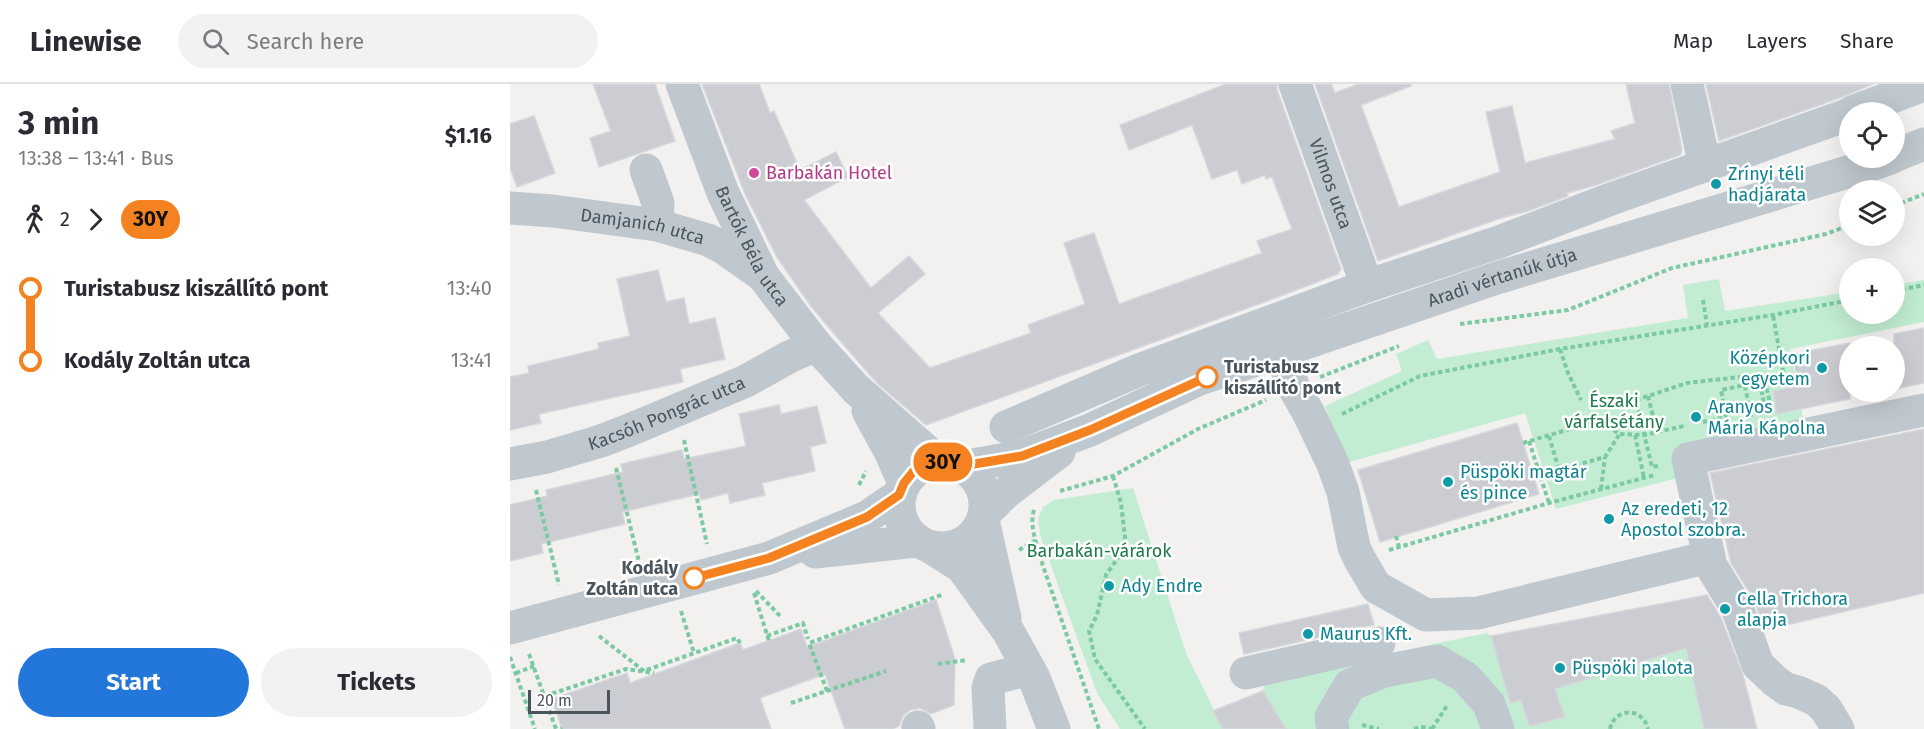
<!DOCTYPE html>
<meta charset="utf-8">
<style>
body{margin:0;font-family:"Fira Sans",sans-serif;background:#f2f2f3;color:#2b2b33;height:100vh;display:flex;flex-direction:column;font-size:22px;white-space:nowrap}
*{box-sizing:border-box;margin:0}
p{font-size:20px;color:#7c7c81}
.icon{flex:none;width:33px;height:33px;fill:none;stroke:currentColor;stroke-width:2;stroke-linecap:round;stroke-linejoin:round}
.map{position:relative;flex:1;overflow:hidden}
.panel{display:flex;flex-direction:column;background:#fff;width:510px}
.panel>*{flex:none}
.badge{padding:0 12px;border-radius:20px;font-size:21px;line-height:39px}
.controls{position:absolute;left:1329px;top:18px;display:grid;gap:12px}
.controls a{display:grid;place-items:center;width:66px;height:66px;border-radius:50%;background:#fff;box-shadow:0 6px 24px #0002;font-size:30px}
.scale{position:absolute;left:18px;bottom:15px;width:82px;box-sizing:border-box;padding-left:6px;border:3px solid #49545d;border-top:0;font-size:16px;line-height:21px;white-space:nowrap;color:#49545d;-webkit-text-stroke:4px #fff;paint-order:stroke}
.map>.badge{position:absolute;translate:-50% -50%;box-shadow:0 0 0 3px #fff}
.legs{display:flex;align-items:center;gap:9px;height:66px;padding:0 18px;font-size:20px}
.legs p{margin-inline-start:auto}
.headline{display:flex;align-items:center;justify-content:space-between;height:102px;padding:0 18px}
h1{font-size:33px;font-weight:700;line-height:45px}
.cta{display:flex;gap:12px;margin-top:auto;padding:12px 18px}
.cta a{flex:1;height:69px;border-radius:36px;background:#2377da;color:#fff;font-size:24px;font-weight:700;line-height:69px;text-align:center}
.cta a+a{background:#f2f2f3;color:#2b2b33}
ul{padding:0 18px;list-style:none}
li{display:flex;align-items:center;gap:21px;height:72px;font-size:22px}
li i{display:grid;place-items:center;width:9px;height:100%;margin:0 8px;background:currentColor}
li i::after{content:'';width:15px;height:15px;margin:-8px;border:4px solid;border-radius:50%;background:#fff}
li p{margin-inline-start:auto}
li:first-child i{background:linear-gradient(#0000 50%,currentColor 0)}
li:last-child i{background:linear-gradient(currentColor 50%,#0000 0)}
header{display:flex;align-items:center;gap:36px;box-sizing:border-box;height:84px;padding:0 30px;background:#fff;border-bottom:2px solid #e1e1e2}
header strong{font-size:28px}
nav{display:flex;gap:33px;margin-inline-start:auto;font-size:21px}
.search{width:420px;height:54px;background:#f2f2f3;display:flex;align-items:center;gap:15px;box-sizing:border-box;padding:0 21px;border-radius:33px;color:#7c7c81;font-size:22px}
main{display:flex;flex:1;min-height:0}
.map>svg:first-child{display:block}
</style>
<header>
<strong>Linewise</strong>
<div class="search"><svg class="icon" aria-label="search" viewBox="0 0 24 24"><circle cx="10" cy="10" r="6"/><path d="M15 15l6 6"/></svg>Search here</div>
<nav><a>Map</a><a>Layers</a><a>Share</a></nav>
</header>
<main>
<section class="panel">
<div class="headline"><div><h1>3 min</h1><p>13:38 – 13:41 · Bus</p></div><b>$1.16</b></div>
<div class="legs"><svg class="icon" aria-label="walk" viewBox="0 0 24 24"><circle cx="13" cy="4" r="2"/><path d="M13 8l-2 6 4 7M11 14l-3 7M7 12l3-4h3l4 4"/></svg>2<svg class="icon" aria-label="forward" viewBox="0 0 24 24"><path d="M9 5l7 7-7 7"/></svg><b class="badge" style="background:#f58220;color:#111">30Y</b></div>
<ul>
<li><i style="color:#f58220"></i><b>Turistabusz kiszállító pont</b><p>13:40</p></li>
<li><i style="color:#f58220"></i><b>Kodály Zoltán utca</b><p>13:41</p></li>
</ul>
<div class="cta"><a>Start</a><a>Tickets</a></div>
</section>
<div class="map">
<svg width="1414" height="645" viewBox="0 0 1414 645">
<rect width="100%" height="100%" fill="#f3f0f0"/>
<g fill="#c2edd2">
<polygon points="1209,195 1215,227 1339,208 1340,230 1384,230 1385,201 1414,196 1414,238 1280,265 1298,361 1046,425 1015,329 836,379 815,322 892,287 886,270 918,256 927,275 1178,234 1173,201"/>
<polygon points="623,404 676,569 713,645 610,645 587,609 530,451 528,435 533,423 544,416"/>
<polygon points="977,549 981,552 1000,619 1011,616 1019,642 1055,633 1045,605 1176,564 1194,645 776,645 753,607 754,601 923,560"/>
</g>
<g fill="#cbcdd2" stroke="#d5d7db" stroke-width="1.5">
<polygon points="83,0 145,0 165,57 89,83 80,54 101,47"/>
<polygon points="192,0 249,0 260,29 264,27 290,86 326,68 338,93 294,116 361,204 399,172 415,190 368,229 420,284 521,249 518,241 575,220 554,159 584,149 609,220 752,169 747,157 782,145 762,93 756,95 755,91 732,100 727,86 702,95 682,41 619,66 610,41 716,0 767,0 767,6 831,185 828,190 768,213 416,341 368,300 332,259 300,221 267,173 236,112"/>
<polygon points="805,0 821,0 825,9 848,0 901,0 901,2 851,21 889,123 990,88 976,28 1002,22 1015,79 1105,55 1101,47 1125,39 1116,0 1159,0 1172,66 1170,71 1086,101 1057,109 1058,112 1018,127 991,134 868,177"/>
<polygon points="1196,0 1363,0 1332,13 1209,57"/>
<polygon points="24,32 45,89 7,103 0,84 0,40"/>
<polygon points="148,186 156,218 174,214 179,240 205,234 215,275 170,285 173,298 29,330 31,339 0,346 0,293 19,289 18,282 89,265 88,259 120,252 107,195"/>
<polygon points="1414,244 1414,299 1384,305 1384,250"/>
<polygon points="1340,259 1340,315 1267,330 1263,307 1289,302 1282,270"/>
<polygon points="269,321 271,330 307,322 316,359 300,363 305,387 252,399 255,411 220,419 218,409 191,416 189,410 112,428 115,440 31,460 33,469 0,477 0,421 37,412 36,406 113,388 111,380 172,366 174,375 236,362 229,330"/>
<polygon points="1007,339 1029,410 870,458 848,386"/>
<polygon points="1414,345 1414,509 1255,546 1244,516 1221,479 1200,389"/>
<polygon points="1197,511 1211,534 1233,591 1247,645 1194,645 1176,564 1045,605 1055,633 1019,642 1011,616 1000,619 981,552"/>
<polygon points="426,516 445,575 444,621 421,630 410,624 400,626 393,632 389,642 382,645 335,645 315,590 250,614 261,645 52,645 42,615 117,589 120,599 230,559 233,566 291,545 297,563"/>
<polygon points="858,520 864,541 734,570 729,549"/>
<polygon points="753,607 776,645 713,645 703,627"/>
</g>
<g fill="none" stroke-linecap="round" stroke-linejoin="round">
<g stroke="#7bcaa1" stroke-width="4" stroke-dasharray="4.5 3" stroke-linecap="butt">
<polyline points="1384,122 1414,110"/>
<polyline points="1384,207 1414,201"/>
<polyline points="1193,216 1197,241"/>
<polyline points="950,240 1058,226 1162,184 1316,150 1340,141"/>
<polyline points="1050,265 1058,289 1071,316"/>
<polyline points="810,293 889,262"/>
<polyline points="1255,297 1262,328"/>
<polyline points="1250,299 1256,330"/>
<polyline points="1235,302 1241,333"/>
<polyline points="1138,312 1147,348"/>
<polyline points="832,330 910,292 1050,265 1263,231 1340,216"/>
<polyline points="1193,338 1216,333 1211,306 1274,293 1263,231"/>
<polyline points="1125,351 1134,394"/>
<polyline points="1039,352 1049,386 1095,373 1109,351"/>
<polyline points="174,356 197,460"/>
<polyline points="1019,357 1039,419"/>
<polyline points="1013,359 1090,336 1109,350 1134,351 1174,342"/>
<polyline points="1148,382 1142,383 1126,316 1177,299 1230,293 1232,302"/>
<polyline points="106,384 129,478"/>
<polyline points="603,392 611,419 616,462 596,491 587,531 579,547 585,575 635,645"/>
<polyline points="349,401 356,387"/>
<polyline points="1091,405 1095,373"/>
<polyline points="26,406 49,501"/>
<polyline points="550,407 603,392 688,345 756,316"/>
<path d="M 524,426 C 519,442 527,460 531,476 L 589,645"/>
<polyline points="886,452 889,463"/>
<polyline points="509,466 526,456"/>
<polyline points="879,466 1039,419 1145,391"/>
<polyline points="246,507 271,533"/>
<polyline points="244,509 259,557"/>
<polyline points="171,527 184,569"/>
<polyline points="89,552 134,587 227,554 230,559"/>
<polyline points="257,552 293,539 298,555"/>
<polyline points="19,570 46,645"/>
<polyline points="0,573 25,645"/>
<polyline points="428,580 457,576"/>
<polyline points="6,589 24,582"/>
<polyline points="317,607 299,559 434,510"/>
<polyline points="35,612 116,585 144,589"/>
<polyline points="281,619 376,587"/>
<polyline points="852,641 869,645"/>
<polyline points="51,645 52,644"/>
<polyline points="904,645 911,643 923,645"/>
<polyline points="922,645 938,620"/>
<path d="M 1100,645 C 1105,623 1133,623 1138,645"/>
</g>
<g stroke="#bfc8ce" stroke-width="33">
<path id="s1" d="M 172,0 L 213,109 L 253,192 L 306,261 L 346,305 L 429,378"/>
<path id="s2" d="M 785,0 L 857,202"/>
<polyline points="1177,0 1195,82"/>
<polyline points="1342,28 1414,1"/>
<polyline points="1384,72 1414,60"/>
<polyline points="136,86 148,119 147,141"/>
<path id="s3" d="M 0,124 L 43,127 L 147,141 L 198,156 L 212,163 L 252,191"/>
<polyline points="770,268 784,304 798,328 822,378 833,408 844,463 849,474 866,503 916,531 968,529 1199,473 1200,480 1228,526 1248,581 1265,597 1276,605 1288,608 1306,616 1316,625 1328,645"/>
<polyline points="358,327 380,367 394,399"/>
<polyline points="496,343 629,286 857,202 989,158 1101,115 1340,30"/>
<circle cx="432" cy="421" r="43"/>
<path id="s4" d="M 0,380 L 37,373 L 91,357 L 122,345 L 236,297 L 279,273 L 306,261"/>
<path id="s5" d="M 452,383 L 512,372 L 580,346 L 687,296 L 987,194 L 1364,80 L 1381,74"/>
<polyline points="475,429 494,410 549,368"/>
<polyline points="473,436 495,534"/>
<polyline points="422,464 452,483 498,547 524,594 544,645"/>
<polyline points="305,468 406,457"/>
<polyline points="1199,473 1178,375 1414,326"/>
<polyline points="0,544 259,474 357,433 389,411"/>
<polyline points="736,589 869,559"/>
<polyline points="408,643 409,645"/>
<polyline points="480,645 478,604 481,595 519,585"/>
<polyline points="823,645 821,633 840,601 874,587 927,577 955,593 979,620 988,645"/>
</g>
</g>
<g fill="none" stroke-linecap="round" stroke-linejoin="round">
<g stroke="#fff" stroke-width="14">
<polyline id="line-1" points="184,494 259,474 357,433 389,411 394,399 403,388 415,381 429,378 441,379 452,382 512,372 580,346 697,293"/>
</g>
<use href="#line-1" stroke="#f58220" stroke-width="9"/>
</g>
<circle fill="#d1479c" stroke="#fff" stroke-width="2" cx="244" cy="89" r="6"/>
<g fill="#0f9aa8" stroke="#fff" stroke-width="2">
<circle cx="1206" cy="100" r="6"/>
<circle cx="1312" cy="284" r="6"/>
<circle cx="1186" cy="333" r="6"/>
<circle cx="938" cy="398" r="6"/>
<circle cx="1099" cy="435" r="6"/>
<circle cx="599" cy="502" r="6"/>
<circle cx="1215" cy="525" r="6"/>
<circle cx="798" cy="550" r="6"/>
<circle cx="1050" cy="584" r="6"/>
</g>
<g fill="#fff" stroke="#f58220" stroke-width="3">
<circle cx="697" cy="293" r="10"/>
<circle cx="184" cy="494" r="10"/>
</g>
<g text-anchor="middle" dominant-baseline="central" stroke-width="5" stroke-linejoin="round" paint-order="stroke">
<g font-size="18" fill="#b23c85" stroke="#fff" text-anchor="start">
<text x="256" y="89">Barbakán Hotel</text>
</g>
<g font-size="18" fill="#0d838f" stroke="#fff" text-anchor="start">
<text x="1218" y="90">Zrínyi téli<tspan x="1218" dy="21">hadjárata</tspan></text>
<text x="1300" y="274" text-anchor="end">Középkori<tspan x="1300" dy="21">egyetem</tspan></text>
<text x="1198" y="323">Aranyos<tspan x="1198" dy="21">Mária Kápolna</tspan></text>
<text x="950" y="388">Püspöki magtár<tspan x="950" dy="21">és pince</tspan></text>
<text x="1111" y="425">Az eredeti, 12<tspan x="1111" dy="21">Apostol szobra.</tspan></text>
<text x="611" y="502">Ady Endre</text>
<text x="1227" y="515">Cella Trichora<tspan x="1227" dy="21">alapja</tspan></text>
<text x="810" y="550">Maurus Kft.</text>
<text x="1062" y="584">Püspöki palota</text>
</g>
<g font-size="18" fill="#49545d" stroke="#fff">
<text stroke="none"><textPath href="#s2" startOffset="106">Vilmos utca</textPath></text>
<text stroke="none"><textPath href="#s3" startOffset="134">Damjanich utca</textPath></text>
<text stroke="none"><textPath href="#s1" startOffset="177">Bartók Béla utca</textPath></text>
<text stroke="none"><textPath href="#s5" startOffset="574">Aradi vértanúk útja</textPath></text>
<text stroke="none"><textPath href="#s4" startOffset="165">Kacsóh Pongrác utca</textPath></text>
</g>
<g font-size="18" font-weight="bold" fill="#49545d" stroke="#fff" text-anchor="start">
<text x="714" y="283">Turistabusz<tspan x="714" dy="21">kiszállító pont</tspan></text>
<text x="168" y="484" text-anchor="end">Kodály<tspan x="168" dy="21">Zoltán utca</tspan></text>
</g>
<g font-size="18" fill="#1d7b4a" stroke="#fff">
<text x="1104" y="317">Északi<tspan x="1104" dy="21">várfalsétány</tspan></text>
<text x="589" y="467">Barbakán-várárok</text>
</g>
</g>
</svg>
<div class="controls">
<a><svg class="icon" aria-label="locate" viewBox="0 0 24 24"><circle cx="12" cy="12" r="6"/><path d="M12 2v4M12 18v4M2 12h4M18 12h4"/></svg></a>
<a><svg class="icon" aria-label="layers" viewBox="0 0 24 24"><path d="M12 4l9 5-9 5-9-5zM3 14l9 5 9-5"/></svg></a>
<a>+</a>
<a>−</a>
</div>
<div class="scale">20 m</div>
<b class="badge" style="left:433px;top:378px;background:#f58220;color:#111">30Y</b>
</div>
</main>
